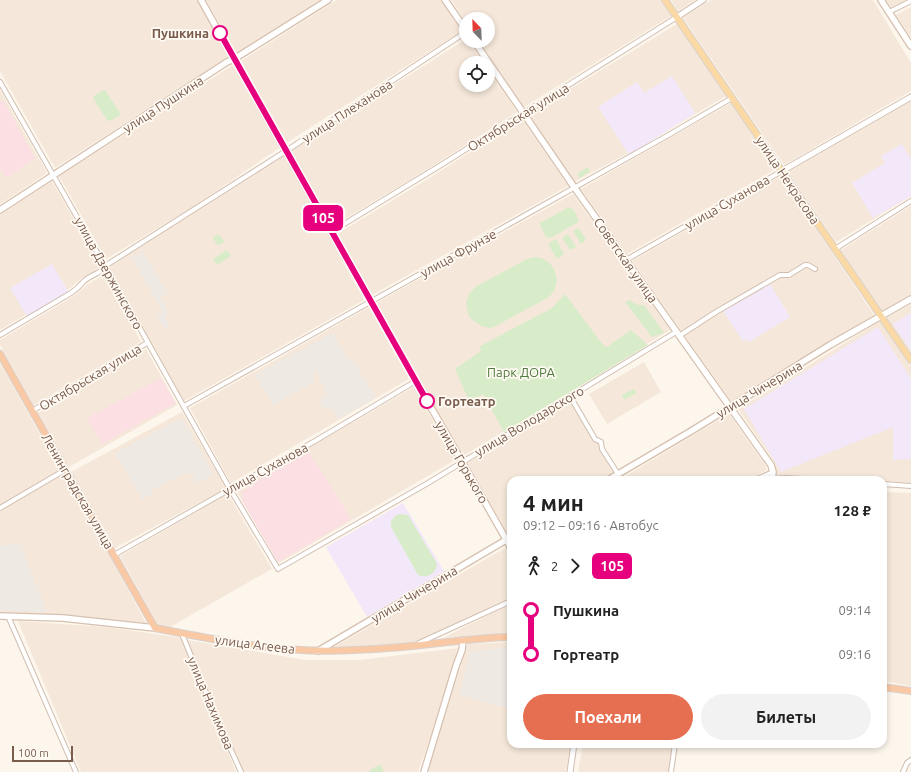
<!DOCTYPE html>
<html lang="ru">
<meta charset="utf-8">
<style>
body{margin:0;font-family:Ubuntu,sans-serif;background:#f2f2f2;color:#222;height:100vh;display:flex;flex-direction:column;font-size:15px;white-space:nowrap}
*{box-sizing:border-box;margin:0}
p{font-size:13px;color:#767676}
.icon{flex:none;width:22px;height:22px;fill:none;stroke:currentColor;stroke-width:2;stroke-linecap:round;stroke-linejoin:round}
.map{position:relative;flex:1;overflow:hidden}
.panel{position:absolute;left:507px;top:476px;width:380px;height:272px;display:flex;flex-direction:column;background:#fff;border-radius:12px;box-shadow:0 2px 6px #0003}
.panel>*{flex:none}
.badge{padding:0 8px;border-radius:6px;font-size:14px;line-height:26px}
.needle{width:26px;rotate:337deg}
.controls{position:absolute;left:459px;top:12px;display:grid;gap:8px}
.controls a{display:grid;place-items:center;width:36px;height:36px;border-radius:50%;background:#fff;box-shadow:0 2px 6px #0003;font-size:20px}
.scale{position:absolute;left:12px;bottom:10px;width:61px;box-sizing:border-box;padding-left:4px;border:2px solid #7a5c4d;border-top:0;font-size:11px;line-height:14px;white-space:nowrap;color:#7a5c4d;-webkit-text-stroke:3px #fffaf3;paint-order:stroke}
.map>.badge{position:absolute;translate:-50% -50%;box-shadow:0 0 0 2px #fff}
.legs{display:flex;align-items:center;gap:6px;height:44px;padding:0 16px;font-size:13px}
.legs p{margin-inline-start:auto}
.overview{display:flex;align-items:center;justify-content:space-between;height:68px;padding:0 16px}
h1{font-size:22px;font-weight:700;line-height:30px}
.cta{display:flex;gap:8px;margin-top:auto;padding:8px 16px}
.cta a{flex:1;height:46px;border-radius:24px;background:#e76f51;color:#fff;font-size:16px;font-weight:700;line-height:46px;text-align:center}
.cta a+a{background:#f2f2f2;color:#222}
ul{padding:0 16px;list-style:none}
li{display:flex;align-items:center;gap:14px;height:44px;font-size:15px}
li i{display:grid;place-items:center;width:6px;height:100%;margin:0 5px;background:currentColor}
li i::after{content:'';width:10px;height:10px;margin:-5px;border:3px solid;border-radius:50%;background:#fff}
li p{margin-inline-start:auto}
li:first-child i{background:linear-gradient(#0000 50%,currentColor 0)}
li:last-child i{background:linear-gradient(currentColor 50%,#0000 0)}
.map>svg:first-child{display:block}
</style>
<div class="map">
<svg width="911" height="772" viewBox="0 0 911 772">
<rect width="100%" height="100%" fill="#fdf6ec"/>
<g fill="#f5e8da">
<polygon points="0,0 197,0 228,57 55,168 0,71"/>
<polygon points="206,0 321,0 237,54"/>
<polygon points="337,0 440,0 462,31 286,143 241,61"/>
<polygon points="451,0 660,0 671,16 524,107 479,41 488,41 488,19 466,19 466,22"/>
<polygon points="671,0 695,0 678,11"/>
<polygon points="711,0 873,0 911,63 911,91 784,165 683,18"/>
<polygon points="886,0 905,0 891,7"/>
<polygon points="911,7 911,38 896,15"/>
<polygon points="677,24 726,96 634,150 574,182 529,114"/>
<polygon points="466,39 466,41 468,41 484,63 466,63 466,85 488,85 488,69 517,112 426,170 333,226 290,151"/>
<polygon points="233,65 279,148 191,208 106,259 59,176"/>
<polygon points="0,90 47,173 0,204"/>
<polygon points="911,101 911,196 836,242 788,172"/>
<polygon points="731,103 776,169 627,254 581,189"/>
<polygon points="522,119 568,186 372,295 337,234 431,177"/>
<polygon points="283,155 364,300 184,401 108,268"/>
<polygon points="781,176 874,315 733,404 632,261"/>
<polygon points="52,181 101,267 83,277 69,289 0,330 0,215"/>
<polygon points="573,194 670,330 463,456 376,303"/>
<polygon points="911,206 911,294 882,311 841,250"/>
<polygon points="105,274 141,342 34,405 0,345 0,340 74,296 88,284"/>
<polygon points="911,304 911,352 887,318"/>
<polygon points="369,307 409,379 231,483 190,408"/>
<polygon points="880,321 911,366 911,483 883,481 883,480 777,476 774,461 738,409"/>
<polygon points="146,349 177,405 69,467 38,413"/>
<polygon points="644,362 661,392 607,424 589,394"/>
<polygon points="0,363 61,472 0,506"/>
<polygon points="414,387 455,460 279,563 236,490"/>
<polygon points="572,401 616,472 603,480 511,480 510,537 467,463"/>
<polygon points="182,412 226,488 115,548 71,472"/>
<polygon points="729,414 765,465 767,470 748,480 619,480"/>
<polygon points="62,474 110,556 146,623 57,615 0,615 0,509"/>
<polygon points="883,492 911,493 911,686 883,681"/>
<polygon points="228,494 272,569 170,627 158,625 120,556"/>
<polygon points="507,547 511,556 511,599 419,643 329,650"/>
<polygon points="511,603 511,633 443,638"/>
<polygon points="18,621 106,627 183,638 236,772 81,772"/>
<polygon points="187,640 306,660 360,660 458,648 431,735 418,772 242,772"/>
<polygon points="511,642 511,744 571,744 566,772 426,772 468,644"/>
<polygon points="583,744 674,744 669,772 578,772"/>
</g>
<g fill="#efe9e4">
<polygon points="143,251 167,293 160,297 169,314 165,316 170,326 164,329 157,316 163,312 131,256 137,255"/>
<polygon points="332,333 349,360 352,359 376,398 338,419 332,407 326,410 322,406 320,400 326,394 317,371 311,375 315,382 273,405 255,375"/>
<polygon points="182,418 213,474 209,476 206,479 196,483 192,474 188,473 180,476 152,490 153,494 142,499 115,453"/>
<polygon points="19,542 47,612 0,611 0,546"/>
<polygon points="511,647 511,710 459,694 470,652"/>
</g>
<g fill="#f3e8fa">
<polygon points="672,76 695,113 629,155 598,107 637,82 644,93"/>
<polygon points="902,144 911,159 911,196 873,218 852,183 885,163 881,156"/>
<polygon points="52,264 69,293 28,318 10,288"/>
<polygon points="770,284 790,317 749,342 747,339 743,341 723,311"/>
<polygon points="911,313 911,350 893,324"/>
<polygon points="878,327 911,379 911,459 893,460 893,427 781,472 744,409"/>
<polygon points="403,503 444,571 367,617 326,547"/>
</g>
<g fill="#fbdfe3">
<polygon points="3,100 35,158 6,178 0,168 0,102"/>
<polygon points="161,378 176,403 102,444 87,418"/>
<polygon points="309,452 351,519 278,562 241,499 244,497 241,492 253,486 252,484"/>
</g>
<g fill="#d8ecc9">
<polygon points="103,90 105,90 120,113 119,116 110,121 107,120 93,98 94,96"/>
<polygon points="588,167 590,171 580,178 577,174"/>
<path d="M 569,207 C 574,209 579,217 578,222 L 551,238 L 546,237 L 540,225 L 540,223 Z"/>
<polygon points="579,228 586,240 581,244 573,231"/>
<polygon points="219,234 224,242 218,246 213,238"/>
<polygon points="568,234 576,247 570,250 562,238"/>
<polygon points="556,239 564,254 557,259 548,244"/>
<polygon points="227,250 231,256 217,265 213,259"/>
<path d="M 535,257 C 555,258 564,283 549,297 L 494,327 L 490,328 L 481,326 L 470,318 L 468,313 L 466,303 L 469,294 L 475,287 L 527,259 Z"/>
<polygon points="565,294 603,345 607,347 631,330 648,345 504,432 483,394 469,401 455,369 481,351 480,346 552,308"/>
<polygon points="630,300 638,305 644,305 664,333 652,337 625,302"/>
<polygon points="634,389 636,393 624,400 622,395"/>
<path d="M 401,514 L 408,515 L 437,564 C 436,574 427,579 418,575 L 391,527 L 391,521 L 396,515 Z"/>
<polygon points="379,765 381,766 384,772 369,772 370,770"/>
</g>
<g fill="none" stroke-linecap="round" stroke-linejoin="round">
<g stroke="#d1beb0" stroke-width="6">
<g id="minor">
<polyline points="889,12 911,1"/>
<polyline points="0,82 105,266 230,489 278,569 428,483 676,332"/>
<polyline points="331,232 441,165 677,17"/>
<polyline points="835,249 911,201"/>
<polyline points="626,260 782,171"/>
<polyline points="105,266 286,151 466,32"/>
<path d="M 0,335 L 71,293 C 77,289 80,286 83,282 C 89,276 99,273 106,268"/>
<polyline points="679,336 716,312 780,275 789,275 805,265 808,265 815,269"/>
<polyline points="570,396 595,439 601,442 602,449 618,474"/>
<polyline points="184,406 665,137 732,98"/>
<polyline points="32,411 147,343"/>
<polyline points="772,479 786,478 821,480"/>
<polyline points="755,480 773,472"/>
<polyline points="883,484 911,486"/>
<polyline points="0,508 65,470"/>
<polyline points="114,555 315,441 416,381"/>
<polyline points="8,616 76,772"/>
<polyline points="182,634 217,719 241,772"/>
<polyline points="419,643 511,601"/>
<polyline points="671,772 675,744"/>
<polyline points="903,772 907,763 911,760"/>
</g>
</g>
<g stroke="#d1beb0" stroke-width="7">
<g id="tertiary">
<polyline points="677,17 703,0"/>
<polyline points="782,171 911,97"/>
<polyline points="570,772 574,744"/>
</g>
</g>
<g stroke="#d6c0b0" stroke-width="8">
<g id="secondary">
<polyline points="201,0 322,216 511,548"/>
<polyline points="445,0 466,30"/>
<polyline points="881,0 911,46"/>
<polyline points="474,41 574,187 771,465 773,472 772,480"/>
<polyline points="0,210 227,62 234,59 328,0"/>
<polyline points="608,480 693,430 830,345 911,299"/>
<polyline points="0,616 63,618 155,628"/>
<polyline points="318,651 511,537"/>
<polyline points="424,772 456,666 462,650 463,640"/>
</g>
</g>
<g stroke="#dad1cd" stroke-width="8">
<polyline id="primary" points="665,0 911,360"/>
</g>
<g stroke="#dad1cd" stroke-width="8">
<g id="trunk">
<path d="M 0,354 L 155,628 C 220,641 287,654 354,650 C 385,649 416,646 447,642 C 468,640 490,637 511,637"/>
<polyline points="883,687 911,691"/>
</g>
</g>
<use href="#minor" stroke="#fff" stroke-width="4"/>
<use href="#tertiary" stroke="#fff" stroke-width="5"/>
<use href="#secondary" stroke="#fff" stroke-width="5.5"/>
<use href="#primary" stroke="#fbd9a5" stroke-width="6"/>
<use href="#trunk" stroke="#f9c8a4" stroke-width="6"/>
</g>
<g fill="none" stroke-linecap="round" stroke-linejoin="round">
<g stroke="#fff" stroke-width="9">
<polyline id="line-1" points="220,33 427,401"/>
</g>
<use href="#line-1" stroke="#e6007e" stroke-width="6"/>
</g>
<g fill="#fff" stroke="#e6007e" stroke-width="2">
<circle cx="220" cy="33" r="7"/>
<circle cx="427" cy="401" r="7"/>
</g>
<g text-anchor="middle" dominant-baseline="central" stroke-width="3.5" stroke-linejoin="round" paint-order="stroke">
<g font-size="13" font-weight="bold" fill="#7a5c4d" stroke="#fffaf3" text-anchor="end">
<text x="209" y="33">Пушкина</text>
<text x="438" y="401" text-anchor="start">Гортеатр</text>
</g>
<g font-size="13" fill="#7a5c4d" stroke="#fffaf3">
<text transform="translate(163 104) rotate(-33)">улица Пушкина</text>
<text transform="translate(347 111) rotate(-33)">улица Плеханова</text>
<text transform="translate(518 117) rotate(-32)">Октябрьская улица</text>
<text transform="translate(788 180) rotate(56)">улица Некрасова</text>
<text transform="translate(727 202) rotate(-30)">улица Суханова</text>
<text transform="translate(458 253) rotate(-29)">улица Фрунзе</text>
<text transform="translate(626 260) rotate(55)">Советская улица</text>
<text transform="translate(109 273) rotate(61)">улица Дзержинского</text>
<text transform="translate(90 377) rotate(-31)">Октябрьская улица</text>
<text transform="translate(759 389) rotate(-31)">улица Чичерина</text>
<text transform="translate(529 421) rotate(-31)">улица Володарского</text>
<text transform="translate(462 462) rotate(60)">улица Горького</text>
<text transform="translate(265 469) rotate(-29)">улица Суханова</text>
<text transform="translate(78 491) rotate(60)">Ленинградская улица</text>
<text transform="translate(414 594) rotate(-31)">улица Чичерина</text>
<text transform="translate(255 644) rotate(7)">улица Агеева</text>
<text transform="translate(211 703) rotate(67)">улица Нахимова</text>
</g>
<g font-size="13" fill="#537a41" stroke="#fffaf3">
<text x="521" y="372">Парк ДОРА</text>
</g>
</g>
</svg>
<div class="controls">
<a><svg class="needle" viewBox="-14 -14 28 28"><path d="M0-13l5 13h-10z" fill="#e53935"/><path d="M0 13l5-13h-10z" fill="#767676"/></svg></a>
<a><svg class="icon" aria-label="locate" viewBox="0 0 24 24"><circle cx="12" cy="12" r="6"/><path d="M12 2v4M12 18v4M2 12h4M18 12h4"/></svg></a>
</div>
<div class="scale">100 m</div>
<b class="badge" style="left:323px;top:218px;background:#e6007e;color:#fff">105</b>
<section class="panel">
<div class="overview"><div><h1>4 мин</h1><p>09:12 – 09:16 · Автобус</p></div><b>128 ₽</b></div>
<div class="legs"><svg class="icon" aria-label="walk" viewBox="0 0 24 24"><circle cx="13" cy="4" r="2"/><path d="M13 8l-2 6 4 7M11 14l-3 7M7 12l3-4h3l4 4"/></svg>2<svg class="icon" aria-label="forward" viewBox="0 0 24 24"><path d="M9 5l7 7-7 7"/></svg><b class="badge" style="background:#e6007e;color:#fff">105</b></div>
<ul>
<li><i style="color:#e6007e"></i><b>Пушкина</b><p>09:14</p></li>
<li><i style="color:#e6007e"></i><b>Гортеатр</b><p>09:16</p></li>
</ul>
<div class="cta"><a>Поехали</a><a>Билеты</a></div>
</section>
</div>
